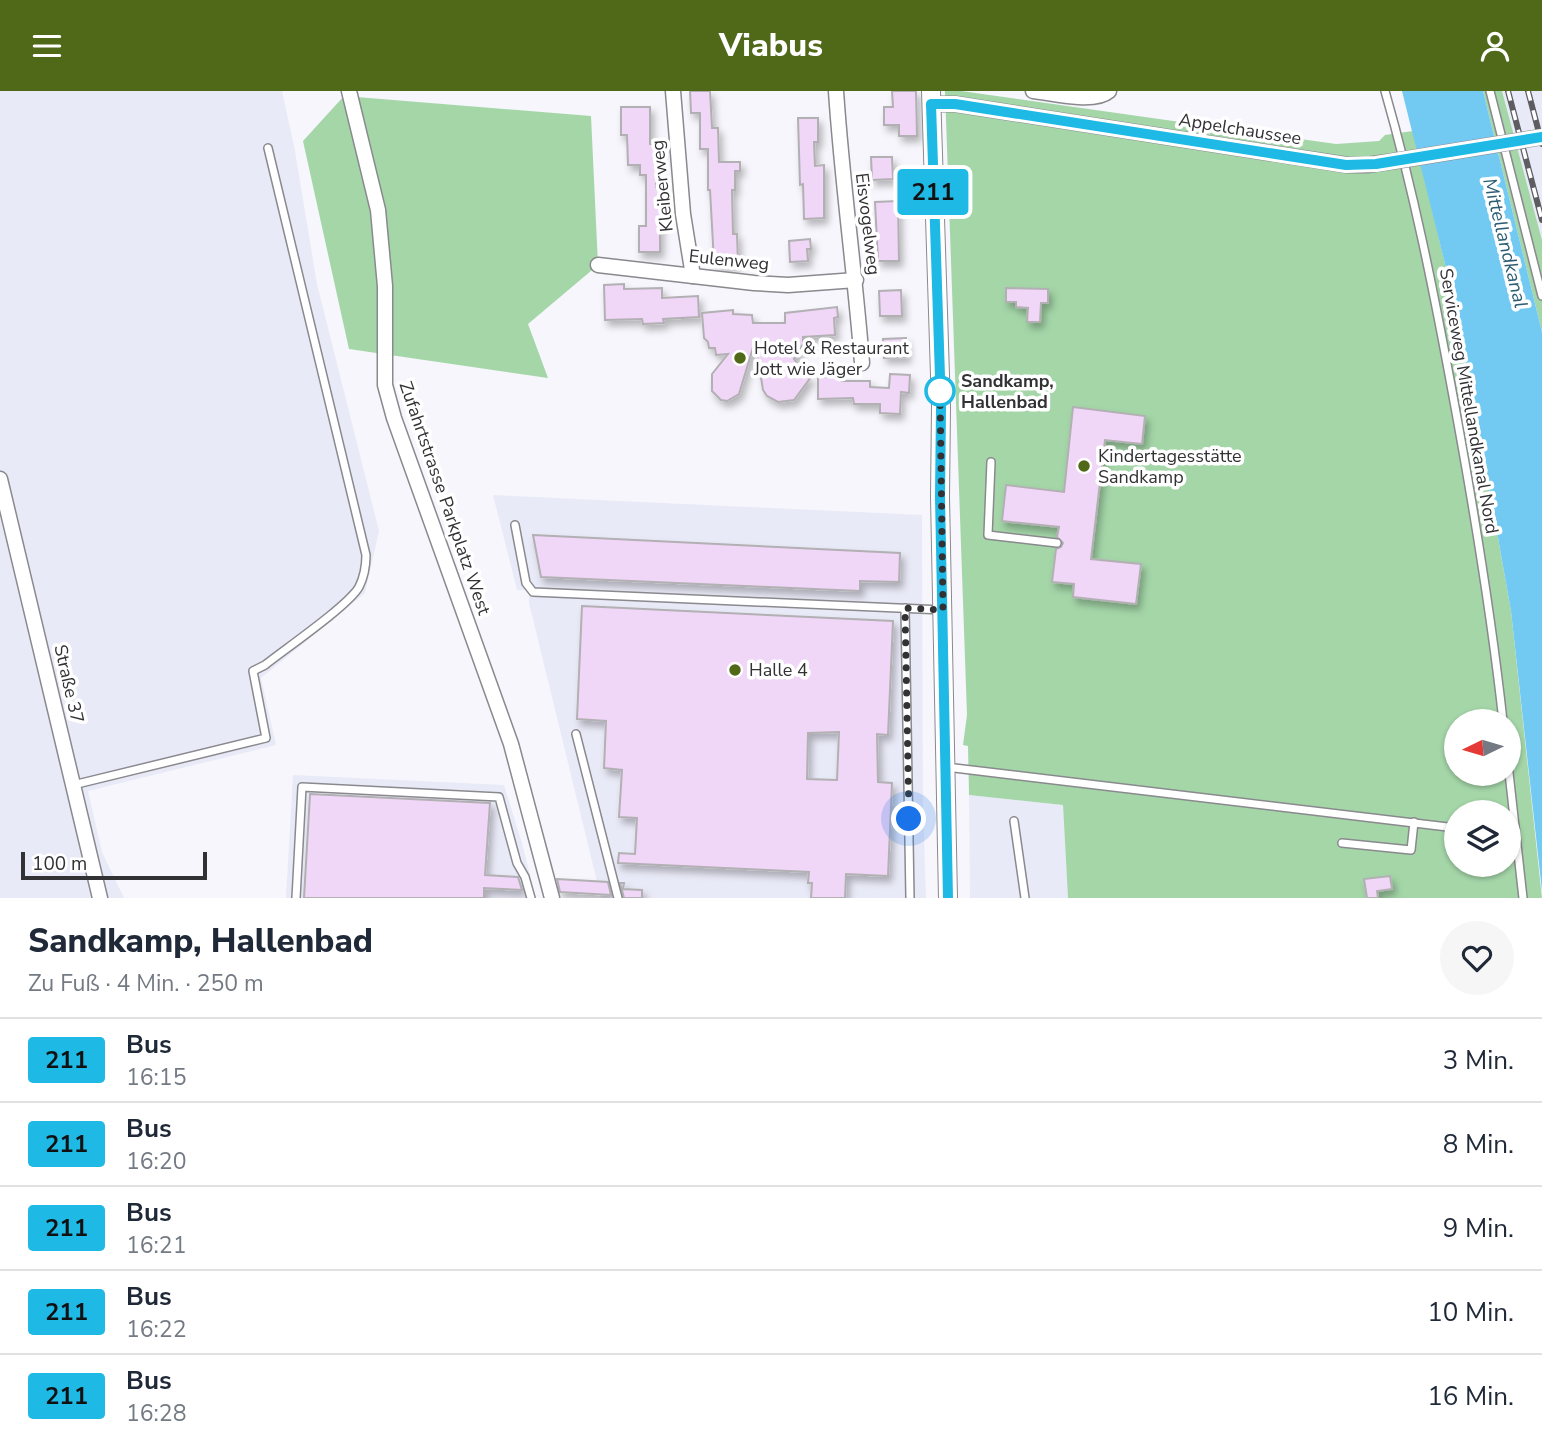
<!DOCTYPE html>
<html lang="de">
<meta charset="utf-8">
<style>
body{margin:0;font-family:"Nunito Sans",sans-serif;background:#f6f6f7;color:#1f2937;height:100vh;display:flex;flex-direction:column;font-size:26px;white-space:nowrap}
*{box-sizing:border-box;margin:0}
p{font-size:23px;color:#747a83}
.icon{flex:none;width:38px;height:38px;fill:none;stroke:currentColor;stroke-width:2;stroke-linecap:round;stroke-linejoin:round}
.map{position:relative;height:807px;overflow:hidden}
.sheet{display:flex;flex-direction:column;background:#fff;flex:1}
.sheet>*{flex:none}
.badge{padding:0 14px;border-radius:5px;font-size:24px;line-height:46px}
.needle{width:46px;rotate:265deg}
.controls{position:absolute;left:1444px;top:618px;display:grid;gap:14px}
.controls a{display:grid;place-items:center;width:77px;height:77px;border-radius:50%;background:#fff;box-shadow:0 2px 5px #0004;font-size:35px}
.scale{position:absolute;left:21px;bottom:18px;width:186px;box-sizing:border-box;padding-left:7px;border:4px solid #323235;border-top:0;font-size:19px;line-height:24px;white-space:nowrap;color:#323235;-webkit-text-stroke:5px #fff;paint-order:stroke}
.you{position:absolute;width:35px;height:35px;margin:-18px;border:5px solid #fff;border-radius:50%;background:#1a73e8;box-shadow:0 0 0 10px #1a73e833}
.map>.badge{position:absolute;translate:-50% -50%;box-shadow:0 0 0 4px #fff}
.round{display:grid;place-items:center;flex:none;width:74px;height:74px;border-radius:37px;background:#f6f6f7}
.headline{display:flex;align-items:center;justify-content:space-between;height:119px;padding:0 28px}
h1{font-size:33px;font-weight:800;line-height:52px}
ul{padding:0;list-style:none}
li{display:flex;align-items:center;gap:21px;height:84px;padding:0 28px;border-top:2px solid #e0e1e3}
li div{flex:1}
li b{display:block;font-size:26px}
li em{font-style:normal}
li .badge{min-width:77px;font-weight:700;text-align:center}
header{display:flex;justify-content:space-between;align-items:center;height:91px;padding:0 28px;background:#506919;color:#fff;font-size:32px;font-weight:800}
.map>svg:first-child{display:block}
</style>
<header><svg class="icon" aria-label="menu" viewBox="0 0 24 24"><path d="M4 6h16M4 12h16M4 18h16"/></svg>Viabus<svg class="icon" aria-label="person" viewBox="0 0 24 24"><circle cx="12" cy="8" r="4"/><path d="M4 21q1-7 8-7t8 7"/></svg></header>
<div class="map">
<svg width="1542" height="807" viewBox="0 0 1542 807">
<defs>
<filter id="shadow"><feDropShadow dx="3.5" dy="5.5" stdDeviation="3.5" flood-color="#0004"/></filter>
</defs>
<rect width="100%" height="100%" fill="#f6f6fc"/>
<g fill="#e9eaf7">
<polygon points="0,0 282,0 295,60 317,193 379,440 365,502 261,587 276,654 88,700 102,761 124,807 0,807"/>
<polygon points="1502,0 1542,0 1542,149"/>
<polygon points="493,404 922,424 923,716 926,807 601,807 529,512 529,499 517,499"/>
<polygon points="293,684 504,694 522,752 536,807 286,807"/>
<polygon points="969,704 1063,714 1068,807 970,807"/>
</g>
<g fill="#a4d6a8" fill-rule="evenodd">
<path d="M 945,0 L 961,0 L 1336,53 L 1379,50 L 1385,44 L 1413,40 L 1446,177 L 1475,317 L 1511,520 L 1542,807 L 1068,807 L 1063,714 L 969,704 L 968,655 L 963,654 L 967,624 ZM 1456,630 L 1508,630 L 1508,682 L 1456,682 ZM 1456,721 L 1508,721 L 1508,774 L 1456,774 Z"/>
<polygon points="1483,0 1502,0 1542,149 1542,241"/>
<polygon points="344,5 591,25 598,174 528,233 548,287 349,258 303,50"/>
</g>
<polygon fill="#72caf3" points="1402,0 1483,0 1542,241 1542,800 1511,520 1475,317 1446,177"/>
<g fill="#f0d6f7" stroke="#b3b0b4" stroke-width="2" fill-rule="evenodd" filter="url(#shadow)">
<polygon points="690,0 710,0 712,37 718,37 719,71 740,71 740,80 735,80 735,99 732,99 733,143 737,143 738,173 721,174 721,171 714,171 710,99 708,99 708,58 700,58 700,22 691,22"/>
<polygon points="892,0 916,0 917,45 899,45 899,34 884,34 884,16 893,16"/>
<polygon points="621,16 650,16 650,53 660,53 660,67 656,67 656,96 663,96 663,120 660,120 660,161 639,161 639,135 646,135 646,84 640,84 640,74 628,74 627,44 621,44"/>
<polygon points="798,27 818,27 818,51 814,51 815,75 824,74 824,127 804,128 803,93 800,94"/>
<polygon points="871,66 892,66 893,88 872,89"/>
<polygon points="898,110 899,170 878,170 875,111"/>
<polygon points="810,148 811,158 807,158 808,170 790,171 789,150"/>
<polygon points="624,193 624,198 662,197 662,207 698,205 699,226 663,228 664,232 643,233 642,228 605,229 604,194"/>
<polygon points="1006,197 1048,198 1048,212 1041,212 1040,231 1027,231 1028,217 1016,216 1016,211 1006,211"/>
<polygon points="901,199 902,225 880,225 879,200"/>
<polygon points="837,216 838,226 834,227 835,244 803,246 803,253 794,268 803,280 805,286 811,286 794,309 778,311 767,305 763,299 755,250 739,303 727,310 721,309 712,300 712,283 728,263 716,264 715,257 709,257 708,251 704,247 702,222 733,219 733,223 752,224 753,232 785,232 785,222"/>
<polygon points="906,247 907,266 884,267 883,248"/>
<polygon points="890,283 910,284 909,302 901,301 900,323 880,322 880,313 854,313 853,307 818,308 818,286 841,285 841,290 870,290 870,296 889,297"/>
<polygon points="1073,316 1145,325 1142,353 1105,349 1091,468 1141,473 1136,513 1073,506 1074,493 1052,491 1056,458 1061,456 1063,452 1057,446 1059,436 1002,430 1006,394 1064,401"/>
<polygon points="533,444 900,462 899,491 860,490 860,500 541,486"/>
<path d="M 582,515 L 893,530 L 888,644 L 877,643 L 878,691 L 892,692 L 888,785 L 846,783 L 845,807 L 811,807 L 812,792 L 808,792 L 809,781 L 618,772 L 619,762 L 635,763 L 637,727 L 619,726 L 622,679 L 604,677 L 606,630 L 577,628 ZM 839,641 L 837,689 L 807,688 L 808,642 Z"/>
<polygon points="310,703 490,712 485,784 518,786 522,799 484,797 484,807 304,807"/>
<polygon points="1390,785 1392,798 1377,800 1378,807 1367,807 1364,788"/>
<polygon points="557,788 608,791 611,804 560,801"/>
<polygon points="620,792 624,792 623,798 642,799 642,807 624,807"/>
</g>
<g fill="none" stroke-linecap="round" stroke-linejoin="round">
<g stroke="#89898e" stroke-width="10">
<g id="service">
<path d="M 1385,0 C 1414,101 1434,202 1453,305 C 1473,413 1491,521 1503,630"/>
<polyline points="1490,0 1542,205"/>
<polyline points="991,371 988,444 1057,452"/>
<polyline points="515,434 526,492 533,501 943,519"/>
<polyline points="905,517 910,807"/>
<polyline points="576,643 618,807"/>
<polyline points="1508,673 1523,807"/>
<polyline points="946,676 1456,737"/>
<path d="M 73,694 L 266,647 L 253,580 L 265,574 C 285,558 348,515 359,496 C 364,486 366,475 366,464 L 268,57"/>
<polyline points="1014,730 1025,807"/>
<polyline points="1342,752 1411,759 1414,731"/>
<polyline points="296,807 302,696 499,706 517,772 525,786 531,807"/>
</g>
</g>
<g stroke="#89898e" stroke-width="17">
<g id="minor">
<polyline points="349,0 378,119 385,195 385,294 394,327 511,653 552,807"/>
<polyline points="673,0 683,123 693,185"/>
<path d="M 836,0 C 842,91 855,181 862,272"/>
<path d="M 1033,0 C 1052,2 1094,13 1109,0"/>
<polyline points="931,13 955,13 1347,74 1367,74 1395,70"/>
<polyline points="598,174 754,192 788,194 856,189"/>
<polyline points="0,388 100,807"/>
</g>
</g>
<g stroke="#89898e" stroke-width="20">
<polyline id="tertiary" points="931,0 941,316 940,406 948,807"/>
</g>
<use href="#service" stroke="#fff" stroke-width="7"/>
<use href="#minor" stroke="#fff" stroke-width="14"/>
<use href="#tertiary" stroke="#fff" stroke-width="18"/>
<g stroke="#5d5d61" stroke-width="6">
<g id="rail">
<polyline points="1508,0 1542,129"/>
<polyline points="1528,0 1542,53"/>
</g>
</g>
<use href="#rail" stroke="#fff" stroke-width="3.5" stroke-dasharray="10" stroke-linecap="butt"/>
<g stroke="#89898e" stroke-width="17" stroke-linecap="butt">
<polyline id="minor-bridge" points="1395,70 1542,46"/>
</g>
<use href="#minor-bridge" stroke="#fff" stroke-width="14"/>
</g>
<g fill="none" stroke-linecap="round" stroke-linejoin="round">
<g stroke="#fff" stroke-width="16">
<polyline id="line" points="948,807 940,406 941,316 931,13 955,13 1346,74 1376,73 1542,46"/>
</g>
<use href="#line" stroke="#1eb9e5" stroke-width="10"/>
<polyline stroke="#323235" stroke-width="7" stroke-dasharray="0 12.6" points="909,728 905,517 943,519 940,300"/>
</g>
<g fill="#506919" stroke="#fff" stroke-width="2.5">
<circle cx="740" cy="267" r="7"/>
<circle cx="1084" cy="375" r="7"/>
<circle cx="735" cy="579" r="7"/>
</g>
<circle fill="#fff" stroke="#1eb9e5" stroke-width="3.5" cx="940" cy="300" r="14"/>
<g text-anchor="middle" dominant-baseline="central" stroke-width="7" stroke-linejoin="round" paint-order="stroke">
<g font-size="18" fill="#323235" stroke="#fff">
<text transform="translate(1240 38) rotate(9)">Appelchaussee</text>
<text transform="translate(662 95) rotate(-96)">Kleiberweg</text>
<text transform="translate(868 133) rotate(83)">Eisvogelweg</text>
<text transform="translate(729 169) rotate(6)">Eulenweg</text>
<text transform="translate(1469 310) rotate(80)">Serviceweg Mittellandkanal Nord</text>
<text transform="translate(445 407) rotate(71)">Zufahrtstrasse Parkplatz West</text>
<text transform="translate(69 593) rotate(77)">Straße 37</text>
</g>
<g font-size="18" fill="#323235" stroke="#fff" text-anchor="start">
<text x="754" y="257">Hotel &amp; Restaurant<tspan x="754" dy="21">Jott wie Jäger</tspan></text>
<text x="1098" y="365">Kindertagesstätte<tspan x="1098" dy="21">Sandkamp</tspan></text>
<text x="749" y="579">Halle 4</text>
</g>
<g font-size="18" font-weight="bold" fill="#323235" stroke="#fff" text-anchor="start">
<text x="961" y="290">Sandkamp,<tspan x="961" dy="21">Hallenbad</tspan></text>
</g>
<g font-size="19" font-style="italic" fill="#2c5d73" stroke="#fff">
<text transform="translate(1505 152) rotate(76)">Mittellandkanal</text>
</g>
</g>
</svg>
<div class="controls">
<a><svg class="needle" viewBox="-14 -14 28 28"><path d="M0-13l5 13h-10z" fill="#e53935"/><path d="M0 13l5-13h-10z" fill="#747a83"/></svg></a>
<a><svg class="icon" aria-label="layers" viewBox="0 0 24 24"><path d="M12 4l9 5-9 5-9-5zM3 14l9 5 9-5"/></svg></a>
</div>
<div class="scale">100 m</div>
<div class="you" style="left:909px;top:728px"></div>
<b class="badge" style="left:933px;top:101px;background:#1eb9e5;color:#111">211</b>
</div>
<section class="sheet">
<div class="headline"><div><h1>Sandkamp, Hallenbad</h1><p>Zu Fuß · 4 Min. · 250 m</p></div><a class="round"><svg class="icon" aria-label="heart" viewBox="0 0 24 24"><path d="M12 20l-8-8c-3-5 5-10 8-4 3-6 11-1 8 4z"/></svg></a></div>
<ul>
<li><span class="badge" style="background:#1eb9e5;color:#111">211</span><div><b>Bus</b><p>16:15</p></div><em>3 Min.</em></li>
<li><span class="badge" style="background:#1eb9e5;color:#111">211</span><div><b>Bus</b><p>16:20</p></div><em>8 Min.</em></li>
<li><span class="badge" style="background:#1eb9e5;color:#111">211</span><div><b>Bus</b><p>16:21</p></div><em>9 Min.</em></li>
<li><span class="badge" style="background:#1eb9e5;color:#111">211</span><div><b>Bus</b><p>16:22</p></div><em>10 Min.</em></li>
<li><span class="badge" style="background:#1eb9e5;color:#111">211</span><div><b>Bus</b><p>16:28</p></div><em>16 Min.</em></li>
</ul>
</section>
